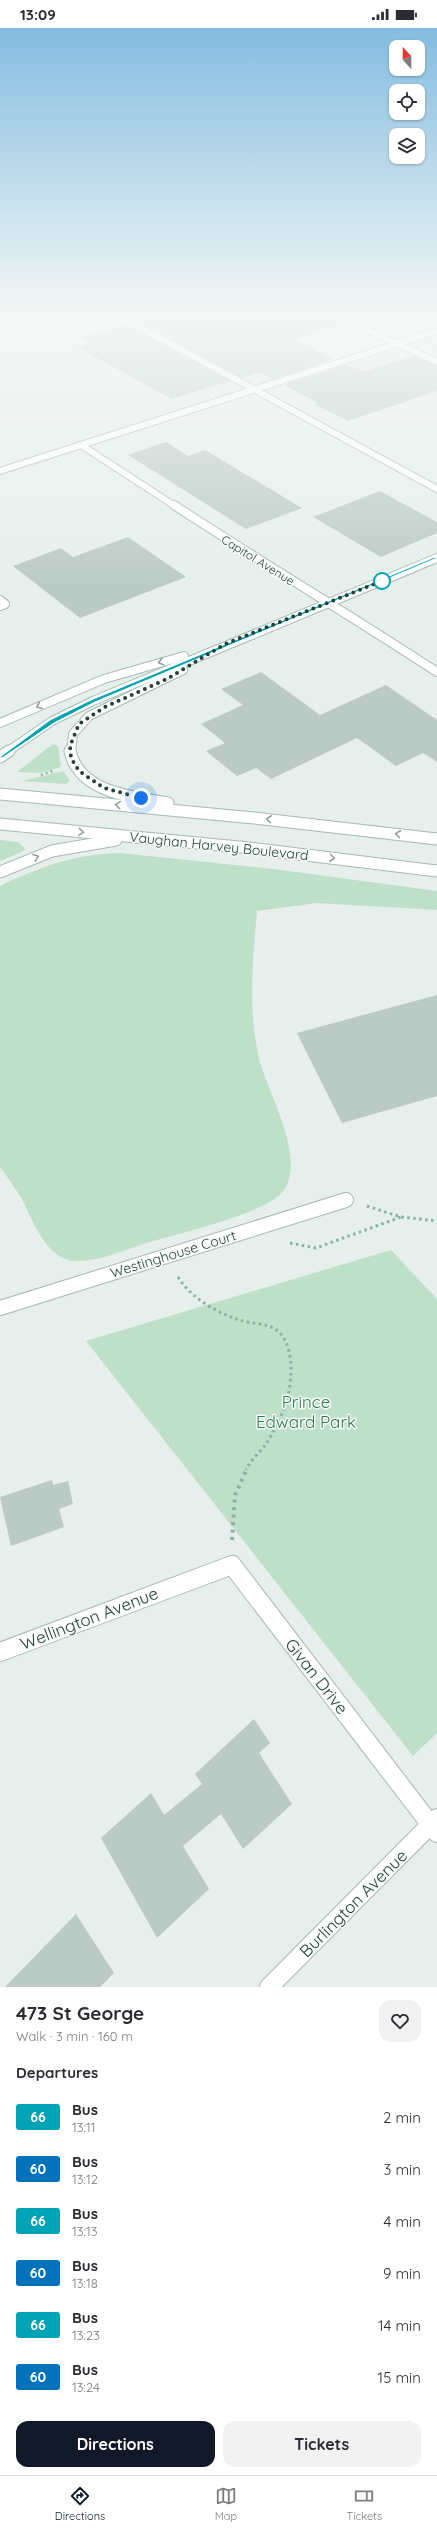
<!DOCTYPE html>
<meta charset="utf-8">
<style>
body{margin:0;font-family:Quicksand,sans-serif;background:#f2f2f3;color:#2b2b33;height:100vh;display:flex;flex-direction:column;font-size:15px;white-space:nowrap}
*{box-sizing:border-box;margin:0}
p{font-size:13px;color:#7c7c81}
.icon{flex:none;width:22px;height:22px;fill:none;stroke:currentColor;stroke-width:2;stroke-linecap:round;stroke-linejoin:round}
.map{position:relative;height:1959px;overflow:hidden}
.details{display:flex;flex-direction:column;background:#fff;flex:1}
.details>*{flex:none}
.badge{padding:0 8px;border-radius:3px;font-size:14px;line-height:26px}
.needle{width:26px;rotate:339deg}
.fabs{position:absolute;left:389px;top:12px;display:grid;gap:8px}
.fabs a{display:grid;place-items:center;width:36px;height:36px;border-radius:8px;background:#fff;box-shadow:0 1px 3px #0004;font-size:20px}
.you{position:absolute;width:20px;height:20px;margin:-10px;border:3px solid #fff;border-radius:50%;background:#1a73e8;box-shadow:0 0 0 6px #1a73e833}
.map>.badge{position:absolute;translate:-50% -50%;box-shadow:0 0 0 2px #fff}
h2{padding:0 16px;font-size:15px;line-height:36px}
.round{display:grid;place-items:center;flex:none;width:42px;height:42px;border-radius:12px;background:#f2f2f3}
.summary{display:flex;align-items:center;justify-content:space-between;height:68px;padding:0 16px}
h1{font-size:19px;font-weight:800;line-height:30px}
.button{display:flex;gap:8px;margin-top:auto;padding:8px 16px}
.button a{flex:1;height:46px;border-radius:12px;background:#111827;color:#fff;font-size:16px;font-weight:800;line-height:46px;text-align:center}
.button a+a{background:#f2f2f3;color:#2b2b33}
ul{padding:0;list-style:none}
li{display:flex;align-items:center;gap:12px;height:52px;padding:0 16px}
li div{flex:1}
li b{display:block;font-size:15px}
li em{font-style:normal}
li .badge{min-width:44px;font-weight:700;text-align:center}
.status{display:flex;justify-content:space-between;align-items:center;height:28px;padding:0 20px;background:#fff;direction:ltr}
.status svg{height:11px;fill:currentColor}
.tabs{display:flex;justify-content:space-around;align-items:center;height:56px;border-top:1px solid #e1e1e2;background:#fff;font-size:11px;color:#7c7c81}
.tabs a{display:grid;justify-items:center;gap:2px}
.tabs .active{color:#111827}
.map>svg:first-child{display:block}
</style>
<div class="status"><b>13:09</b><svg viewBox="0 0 49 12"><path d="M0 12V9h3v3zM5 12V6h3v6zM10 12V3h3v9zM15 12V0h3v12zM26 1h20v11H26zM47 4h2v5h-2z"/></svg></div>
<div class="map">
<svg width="437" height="1959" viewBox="0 0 437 1959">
<rect width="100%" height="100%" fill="#e6efeb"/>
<g fill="#bfe0c8">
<polygon points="53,716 58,718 61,739 40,745 17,744"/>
<polygon points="63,743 70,753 66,756 22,753"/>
<polygon points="0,812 18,814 26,822 0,833"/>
<path d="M 120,825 L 274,841 L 437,863 L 437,882 L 317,875 L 257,883 C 253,930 248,979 258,1026 C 265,1061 307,1128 284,1162 C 270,1185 172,1207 143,1216 C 122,1223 98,1234 75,1233 C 44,1231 33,1190 20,1168 C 14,1158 7,1149 0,1139 L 0,858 C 39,839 75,826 120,825 Z"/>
<polygon points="391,1222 437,1271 437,1705 413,1728 86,1313"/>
</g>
<g fill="#bbcac4">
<polygon points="161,286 328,286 331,290 344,296 295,312 333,331 272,351 260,344 242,350 138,293"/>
<polygon points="132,294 134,301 230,353 172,371 77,319 90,316 79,310"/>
<polygon points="413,328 437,339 437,363 348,393 314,376 318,375 284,357 345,337 365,343"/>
<polygon points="166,414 188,428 205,422 302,480 246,501 128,427"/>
<polygon points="380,463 437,494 437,505 381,529 313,489"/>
<polygon points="128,509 186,549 80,590 13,538 61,520 73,529"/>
<polygon points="261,644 320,687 386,657 437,692 437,734 423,725 396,738 357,710 271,751 256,740 237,748 206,723 225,715 201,696 243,677 221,661"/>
<polygon points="437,967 437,1068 342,1095 297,1005"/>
<polygon points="52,1452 53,1457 68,1453 73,1476 59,1481 64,1499 11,1518 0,1469"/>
<polygon points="254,1691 270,1715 259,1725 292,1776 243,1821 221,1786 183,1818 209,1861 157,1910 101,1810 151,1765 164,1787 202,1756 195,1746"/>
<polygon points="76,1886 114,1945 100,1959 5,1959"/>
</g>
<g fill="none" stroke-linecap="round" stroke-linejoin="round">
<g stroke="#a8b8b2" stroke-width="10">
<polyline id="service" points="0,572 5,576 0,578"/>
</g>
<g stroke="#a8b8b2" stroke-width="8">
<g id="minor-far3">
<polyline points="333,286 437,334"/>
<polyline points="136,297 437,461"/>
<polyline points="81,417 175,478"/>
<polyline points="0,443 437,303"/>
</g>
</g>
<g stroke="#a8b8b2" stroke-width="10">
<path id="minor-far2" d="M 174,477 C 261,534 350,587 437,644"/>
</g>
<g stroke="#a8b8b2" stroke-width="16">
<polyline id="minor-far1" points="0,1280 346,1172"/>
</g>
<g stroke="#a8b8b2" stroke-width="20">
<g id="minor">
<polyline points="0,1624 232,1537 437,1805"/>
<polyline points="269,1959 437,1790"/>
</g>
</g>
<g stroke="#a4bbb3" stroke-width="10">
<g id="secondary-far1">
<polyline points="0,695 104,651 184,628"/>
<polyline points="7,724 52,693 93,673 437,530"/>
<polyline points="71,724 73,706 89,688 183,642"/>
</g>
</g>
<g stroke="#a4bbb3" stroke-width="13">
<g id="secondary">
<path d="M 70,723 C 79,765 133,769 168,775"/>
<polyline points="0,729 9,723"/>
<polyline points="0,766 254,790 437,811"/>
<polyline points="0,796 249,820 437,843"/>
<polyline points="0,844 52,823 116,812"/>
</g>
</g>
<polyline stroke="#86b3a5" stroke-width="2.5" stroke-dasharray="2 3" stroke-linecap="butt" points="41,747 55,742"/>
<g stroke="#86b3a5" stroke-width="3" stroke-dasharray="2.5 3.5" stroke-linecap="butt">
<polyline points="367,1178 401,1189 437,1193"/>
<polyline points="290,1215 316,1220 401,1189"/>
<path d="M 178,1249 C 191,1270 216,1284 239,1292 C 251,1296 270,1295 279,1304 C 296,1321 292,1358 285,1378 C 281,1389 274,1403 268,1413 C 261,1424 251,1431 246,1442"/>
</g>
<polyline stroke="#86b3a5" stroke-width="4" stroke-dasharray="3 4.5" stroke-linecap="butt" points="232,1512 235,1467 247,1441"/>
<use href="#service" stroke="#fff" stroke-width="8"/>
<use href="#minor-far3" stroke="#fff" stroke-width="6"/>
<use href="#minor-far2" stroke="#fff" stroke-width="8"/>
<use href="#minor-far1" stroke="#fff" stroke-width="14"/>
<use href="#minor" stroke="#fff" stroke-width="18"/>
<use href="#secondary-far1" stroke="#fff" stroke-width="8"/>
<use href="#secondary" stroke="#fff" stroke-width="11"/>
</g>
<defs><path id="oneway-chevron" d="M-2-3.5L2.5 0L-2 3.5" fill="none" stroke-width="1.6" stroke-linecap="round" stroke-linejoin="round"/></defs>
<g stroke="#92a09c">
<use href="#oneway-chevron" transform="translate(161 634) rotate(165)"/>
<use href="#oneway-chevron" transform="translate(39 678) rotate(157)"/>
<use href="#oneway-chevron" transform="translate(118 777) rotate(-175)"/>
<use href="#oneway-chevron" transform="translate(269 791) rotate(-173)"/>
<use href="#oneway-chevron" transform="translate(81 804) rotate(5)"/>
<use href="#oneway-chevron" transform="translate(398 806) rotate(-173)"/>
<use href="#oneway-chevron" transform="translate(36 829) rotate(-20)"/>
<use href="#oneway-chevron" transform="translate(332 830) rotate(7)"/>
</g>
<linearGradient id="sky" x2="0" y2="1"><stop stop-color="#84bce0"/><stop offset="0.51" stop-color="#f4f8f6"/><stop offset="1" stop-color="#f4f8f6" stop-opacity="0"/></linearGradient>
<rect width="437" height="560" fill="url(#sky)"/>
<polygon fill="#00a3b4" stroke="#fff" points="435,529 437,530 95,674 54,695 2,730 0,729 50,692 91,672"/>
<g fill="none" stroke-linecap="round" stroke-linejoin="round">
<polyline stroke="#24423a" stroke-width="4" stroke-dasharray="0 7.2" points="141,770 104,760 79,743 71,730 70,718 79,696 105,679 167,651 225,616 382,553"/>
</g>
<circle fill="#fff" stroke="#00a3b4" stroke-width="2" cx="382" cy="553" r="8"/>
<g text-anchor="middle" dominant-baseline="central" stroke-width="3" stroke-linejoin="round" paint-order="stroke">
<g font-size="12" fill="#24423a" stroke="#f7fbf9">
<text transform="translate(258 532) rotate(32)">Capitol Avenue</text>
</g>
<g font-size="14" fill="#24423a" stroke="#f7fbf9">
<text transform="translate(219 818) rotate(6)">Vaughan Harvey Boulevard</text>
<text transform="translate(173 1226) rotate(-17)">Westinghouse Court</text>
</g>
<g font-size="17" fill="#2d7a4b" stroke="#f7fbf9">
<text x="306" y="1373">Prince<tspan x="306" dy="20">Edward Park</tspan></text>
</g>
<g font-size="17" fill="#24423a" stroke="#f7fbf9">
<text transform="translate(89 1590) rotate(-21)">Wellington Avenue</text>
<text transform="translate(317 1648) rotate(52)">Givan Drive</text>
<text transform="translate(353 1875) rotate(-45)">Burlington Avenue</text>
</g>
</g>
</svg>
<div class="fabs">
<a><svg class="needle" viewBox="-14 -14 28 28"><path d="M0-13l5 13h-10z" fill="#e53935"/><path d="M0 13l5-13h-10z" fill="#7c7c81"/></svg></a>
<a><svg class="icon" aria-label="locate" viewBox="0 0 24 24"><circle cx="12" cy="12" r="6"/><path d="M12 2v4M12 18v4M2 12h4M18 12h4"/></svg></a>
<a><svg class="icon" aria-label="layers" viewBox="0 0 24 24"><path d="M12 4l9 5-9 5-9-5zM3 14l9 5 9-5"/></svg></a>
</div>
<div class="you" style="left:141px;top:770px"></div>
</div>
<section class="details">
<div class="summary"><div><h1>473 St George</h1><p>Walk · 3 min · 160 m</p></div><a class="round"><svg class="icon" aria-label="heart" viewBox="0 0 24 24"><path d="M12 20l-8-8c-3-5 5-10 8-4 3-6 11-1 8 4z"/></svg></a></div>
<h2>Departures</h2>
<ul>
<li><span class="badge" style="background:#00a3b4;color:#fff">66</span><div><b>Bus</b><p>13:11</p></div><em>2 min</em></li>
<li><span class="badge" style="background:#0072bc;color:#fff">60</span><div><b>Bus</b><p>13:12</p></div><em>3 min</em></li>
<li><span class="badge" style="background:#00a3b4;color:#fff">66</span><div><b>Bus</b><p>13:13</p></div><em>4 min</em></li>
<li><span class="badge" style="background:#0072bc;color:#fff">60</span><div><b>Bus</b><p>13:18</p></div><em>9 min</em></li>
<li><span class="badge" style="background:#00a3b4;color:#fff">66</span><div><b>Bus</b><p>13:23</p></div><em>14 min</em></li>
<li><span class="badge" style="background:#0072bc;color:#fff">60</span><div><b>Bus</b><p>13:24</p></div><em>15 min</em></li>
</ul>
<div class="button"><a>Directions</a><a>Tickets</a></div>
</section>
<nav class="tabs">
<a class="active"><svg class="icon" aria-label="directions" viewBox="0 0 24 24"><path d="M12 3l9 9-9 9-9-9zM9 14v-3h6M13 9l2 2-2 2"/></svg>Directions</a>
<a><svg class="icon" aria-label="map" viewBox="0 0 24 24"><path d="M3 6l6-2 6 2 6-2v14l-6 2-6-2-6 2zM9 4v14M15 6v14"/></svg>Map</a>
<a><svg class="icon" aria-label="tickets" viewBox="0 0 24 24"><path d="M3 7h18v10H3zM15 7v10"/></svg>Tickets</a>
</nav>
